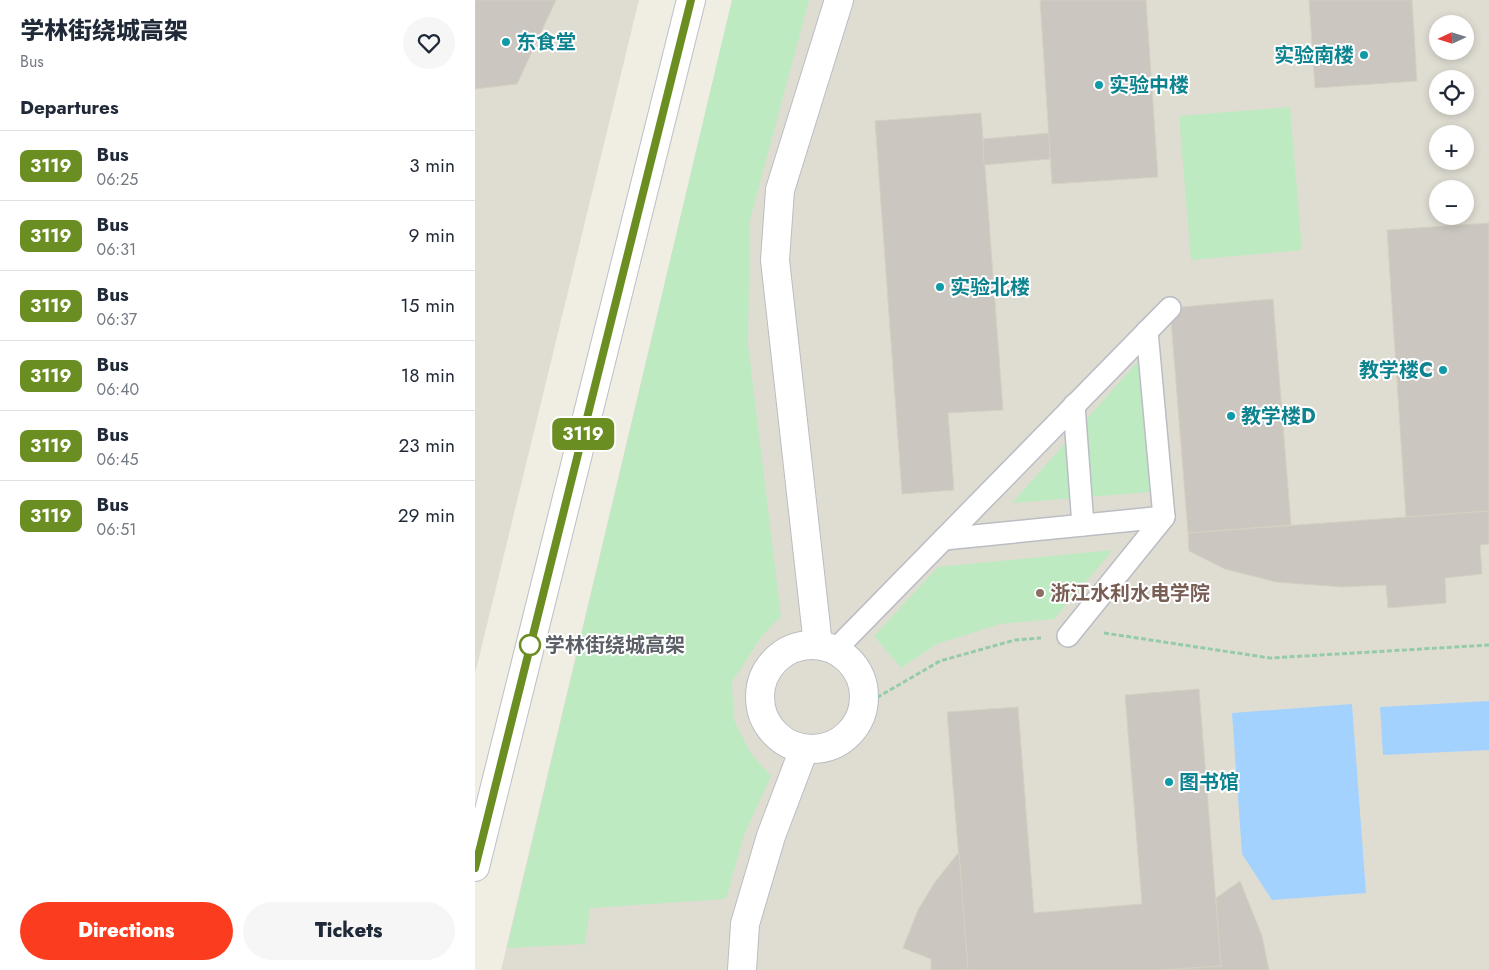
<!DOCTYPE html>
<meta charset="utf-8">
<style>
body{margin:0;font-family:Jost,"Noto Sans SC",sans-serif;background:#f6f6f7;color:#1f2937;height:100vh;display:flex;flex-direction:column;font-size:19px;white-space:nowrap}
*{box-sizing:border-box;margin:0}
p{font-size:16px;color:#747a83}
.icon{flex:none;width:28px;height:28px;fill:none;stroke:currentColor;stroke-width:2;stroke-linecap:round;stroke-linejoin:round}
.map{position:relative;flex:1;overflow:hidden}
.drawer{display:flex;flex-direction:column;background:#fff;width:475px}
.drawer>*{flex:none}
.badge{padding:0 10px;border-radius:8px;font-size:18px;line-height:32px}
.needle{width:32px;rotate:266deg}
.tools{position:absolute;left:954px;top:15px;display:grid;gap:10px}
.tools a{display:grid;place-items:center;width:45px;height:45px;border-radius:50%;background:#fff;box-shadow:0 2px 8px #0003;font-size:25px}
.map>.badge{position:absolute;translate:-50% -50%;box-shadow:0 0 0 2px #fff}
h2{padding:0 20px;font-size:19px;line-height:45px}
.round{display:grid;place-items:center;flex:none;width:52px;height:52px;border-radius:26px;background:#f6f6f7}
.summary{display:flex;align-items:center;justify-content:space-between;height:85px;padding:0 20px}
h1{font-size:24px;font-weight:800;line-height:38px}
.button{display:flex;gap:10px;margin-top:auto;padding:10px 20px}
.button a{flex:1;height:58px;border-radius:30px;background:#fb3c1e;color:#fff;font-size:20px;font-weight:800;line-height:58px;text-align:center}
.button a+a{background:#f6f6f7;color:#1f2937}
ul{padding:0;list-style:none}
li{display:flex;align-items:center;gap:15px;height:70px;padding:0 20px;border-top:1px solid #e0e1e3}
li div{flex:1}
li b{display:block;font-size:19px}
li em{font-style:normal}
li .badge{min-width:55px;font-weight:700;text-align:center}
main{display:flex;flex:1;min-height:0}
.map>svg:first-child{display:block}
</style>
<main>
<section class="drawer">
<div class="summary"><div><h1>学林街绕城高架</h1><p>Bus</p></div><a class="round"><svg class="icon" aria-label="heart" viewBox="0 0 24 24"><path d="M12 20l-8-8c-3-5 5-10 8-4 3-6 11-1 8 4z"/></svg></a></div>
<h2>Departures</h2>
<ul>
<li><span class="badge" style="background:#6b8e23;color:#fff">3119</span><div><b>Bus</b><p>06:25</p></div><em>3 min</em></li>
<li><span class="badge" style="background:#6b8e23;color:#fff">3119</span><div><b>Bus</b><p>06:31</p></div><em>9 min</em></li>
<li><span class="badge" style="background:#6b8e23;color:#fff">3119</span><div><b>Bus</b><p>06:37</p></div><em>15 min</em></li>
<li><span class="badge" style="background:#6b8e23;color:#fff">3119</span><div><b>Bus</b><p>06:40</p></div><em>18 min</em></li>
<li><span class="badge" style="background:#6b8e23;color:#fff">3119</span><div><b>Bus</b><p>06:45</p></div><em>23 min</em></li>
<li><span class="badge" style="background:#6b8e23;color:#fff">3119</span><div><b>Bus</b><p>06:51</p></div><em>29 min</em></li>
</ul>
<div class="button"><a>Directions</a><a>Tickets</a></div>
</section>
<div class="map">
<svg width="1014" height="970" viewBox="0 0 1014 970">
<rect width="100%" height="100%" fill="#f0eee3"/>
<g fill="#dfddd2" fill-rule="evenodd">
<polygon points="0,0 164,0 0,674"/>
<path d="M 257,0 L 1014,0 L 1014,970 L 26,970 ZM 962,24 L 990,24 L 990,51 L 962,51 ZM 962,79 L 990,79 L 990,106 L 962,106 ZM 962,134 L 990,134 L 990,161 L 962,161 ZM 962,189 L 990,189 L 990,216 L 962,216 Z"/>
</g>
<g fill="#bdeac0">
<polygon points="257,0 334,0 275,220 273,344 306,616 287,636 257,682 259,720 276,754 296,776 269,835 251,899 115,908 110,944 32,948"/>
<polygon points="815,107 827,250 716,260 704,116"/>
<polygon points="673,350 687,491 537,503"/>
<polygon points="638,550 579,619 525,624 462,644 426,668 399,636 463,567"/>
</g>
<g fill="#a4d2ff">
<polygon points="1014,701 1014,750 908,755 905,707"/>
<polygon points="877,704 891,893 797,900 767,854 757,713"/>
</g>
<g fill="#cbc7c0" stroke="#d5d0c1">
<polygon points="0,0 81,0 42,84 0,89"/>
<polygon points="565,0 671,0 683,177 577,184"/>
<polygon points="834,0 937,0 942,81 840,88"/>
<polygon points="506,113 528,410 473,413 479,490 427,494 400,121"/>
<polygon points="574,133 575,159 509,165 508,139"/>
<polygon points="1014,223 1014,511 931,517 912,230"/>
<polygon points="798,299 816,525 713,533 695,308"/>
<polygon points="1014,511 1014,544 1005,545 1007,574 970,578 971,603 913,608 911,585 867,587 801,582 750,569 714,551 713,533"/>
<polygon points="724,689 746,966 687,970 493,970 472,712 543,707 559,913 667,904 650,695"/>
<polygon points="484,852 493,970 456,970 456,959 428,948 443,910 460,882"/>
<polygon points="765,881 787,936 794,970 687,970 746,966 741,898"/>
</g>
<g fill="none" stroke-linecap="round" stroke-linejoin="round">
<g stroke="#bbbdc4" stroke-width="24">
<g id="pedestrian">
<polyline points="672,331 689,517"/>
<polyline points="599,405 608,525"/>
<polyline points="469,539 689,517 593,636"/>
<polyline points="360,650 695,308"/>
</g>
</g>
<g stroke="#bbbdc4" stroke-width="30">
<g id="minor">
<polyline points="343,645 300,260 305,190 364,0"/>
<circle cx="337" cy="697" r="52"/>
<polyline points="267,970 270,924 296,836 329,749"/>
</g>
</g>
<g stroke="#bcbfc6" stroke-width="30">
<polyline id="secondary" points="0,867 216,0"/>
</g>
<g stroke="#95cba8" stroke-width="3" stroke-dasharray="5 2.5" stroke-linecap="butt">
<polyline points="629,633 795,658 1014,645"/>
<polyline points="389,705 465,661 540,640 566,638"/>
</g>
<use href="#pedestrian" stroke="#fff" stroke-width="21"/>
<use href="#minor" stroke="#fff" stroke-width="28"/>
<use href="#secondary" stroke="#fff" stroke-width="28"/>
</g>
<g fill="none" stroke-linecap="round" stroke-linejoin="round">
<g stroke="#fff" stroke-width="11">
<polyline id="line" points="0,868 216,0"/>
</g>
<use href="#line" stroke="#6b8e23" stroke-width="8"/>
</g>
<g fill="#0f9aa8" stroke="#fff" stroke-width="2">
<circle cx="31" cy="42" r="5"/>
<circle cx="889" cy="55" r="5"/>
<circle cx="624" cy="85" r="5"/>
<circle cx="465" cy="287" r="5"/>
<circle cx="968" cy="370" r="5"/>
<circle cx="756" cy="416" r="5"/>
<circle cx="694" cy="782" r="5"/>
</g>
<circle fill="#8d6e63" stroke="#fff" stroke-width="2" cx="565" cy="593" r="5"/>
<circle fill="#fff" stroke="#6b8e23" stroke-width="2.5" cx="55" cy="645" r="10"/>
<g text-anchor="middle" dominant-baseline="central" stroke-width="4" stroke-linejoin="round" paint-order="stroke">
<g font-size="20" font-weight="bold" fill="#0d838f" stroke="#fff" text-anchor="start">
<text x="41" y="42">东食堂</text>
<text x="879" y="55" text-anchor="end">实验南楼</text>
<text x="634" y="85">实验中楼</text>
<text x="475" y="287">实验北楼</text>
<text x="958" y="370" text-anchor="end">教学楼C</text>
<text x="766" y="416">教学楼D</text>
<text x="704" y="782">图书馆</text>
</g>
<g font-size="20" font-weight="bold" fill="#785e54" stroke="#fff" text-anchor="start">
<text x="575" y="593">浙江水利水电学院</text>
</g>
<g font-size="20" font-weight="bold" fill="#5b5f66" stroke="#fff" text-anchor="start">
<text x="70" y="645">学林街绕城高架</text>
</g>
</g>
</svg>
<div class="tools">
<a><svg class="needle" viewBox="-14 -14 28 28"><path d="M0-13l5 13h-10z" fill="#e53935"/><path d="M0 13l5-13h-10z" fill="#747a83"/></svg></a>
<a><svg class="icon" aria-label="locate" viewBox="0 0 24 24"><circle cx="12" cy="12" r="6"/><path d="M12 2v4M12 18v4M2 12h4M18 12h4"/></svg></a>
<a>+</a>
<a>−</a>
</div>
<b class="badge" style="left:108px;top:434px;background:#6b8e23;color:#fff">3119</b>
</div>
</main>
